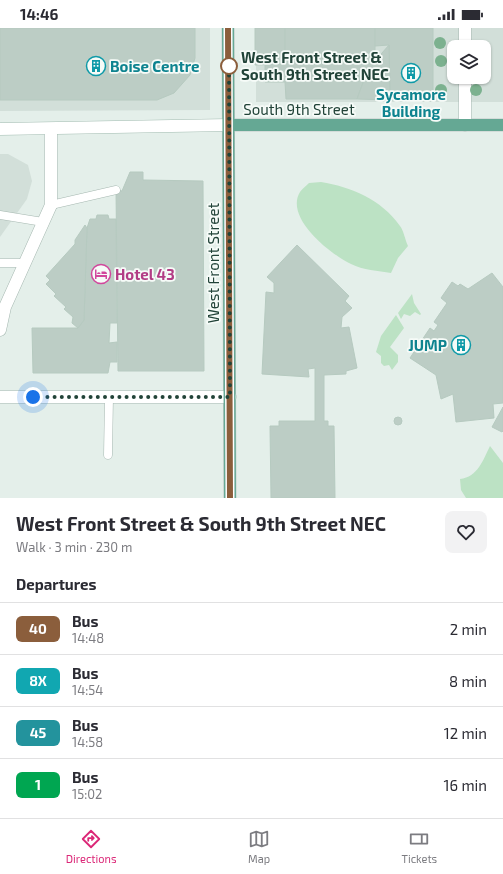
<!DOCTYPE html>
<meta charset="utf-8">
<style>
body{margin:0;font-family:"Exo 2",sans-serif;background:#f2f2f3;color:#2b2b33;height:100vh;display:flex;flex-direction:column;font-size:15px;white-space:nowrap}
*{box-sizing:border-box;margin:0}
p{font-size:13px;color:#7c7c81}
.icon{flex:none;width:22px;height:22px;fill:none;stroke:currentColor;stroke-width:2;stroke-linecap:round;stroke-linejoin:round}
.map{position:relative;height:470px;overflow:hidden}
.sheet{display:flex;flex-direction:column;background:#fff;flex:1}
.sheet>*{flex:none}
.badge{padding:0 8px;border-radius:6px;font-size:14px;line-height:26px}
.tools{position:absolute;left:447px;top:12px;display:grid;gap:8px}
.tools a{display:grid;place-items:center;width:44px;height:44px;border-radius:8px;background:#fff;box-shadow:0 1px 3px #0004;font-size:20px}
.you{position:absolute;width:20px;height:20px;margin:-10px;border:3px solid #fff;border-radius:50%;background:#1a73e8;box-shadow:0 0 0 6px #1a73e833}
.map>.badge{position:absolute;translate:-50% -50%;box-shadow:0 0 0 2px #fff}
h2{padding:0 16px;font-size:15px;line-height:36px}
.round{display:grid;place-items:center;flex:none;width:42px;height:42px;border-radius:8px;background:#f2f2f3}
.summary{display:flex;align-items:center;justify-content:space-between;height:68px;padding:0 16px}
h1{font-size:19px;font-weight:700;line-height:30px}
ul{padding:0;list-style:none}
li{display:flex;align-items:center;gap:12px;height:52px;padding:0 16px;border-top:1px solid #e1e1e2}
li div{flex:1}
li b{display:block;font-size:15px}
li em{font-style:normal}
li .badge{min-width:44px;font-weight:700;text-align:center}
.status{display:flex;justify-content:space-between;align-items:center;height:28px;padding:0 20px;background:#fff;direction:ltr}
.status svg{height:11px;fill:currentColor}
.dock{display:flex;justify-content:space-around;align-items:center;height:56px;border-top:1px solid #e1e1e2;background:#fff;font-size:11px;color:#7c7c81}
.dock a{display:grid;justify-items:center;gap:2px}
.dock .active{color:#db2777}
.map>svg:first-child{display:block}
</style>
<div class="status"><b>14:46</b><svg viewBox="0 0 49 12"><path d="M0 12V9h3v3zM5 12V6h3v6zM10 12V3h3v9zM15 12V0h3v12zM26 1h20v11H26zM47 4h2v5h-2z"/></svg></div>
<div class="map">
<svg width="503" height="470" viewBox="0 0 503 470">
<rect width="100%" height="100%" fill="#e4efea"/>
<g fill="#d2dfd9" fill-rule="evenodd">
<polygon points="0,0 210,0 210,82 0,83"/>
<path d="M 256,0 L 503,0 L 503,74 L 256,74 ZM 454,19 L 484,19 L 484,49 L 454,49 Z"/>
<polygon points="0,126 8,126 28,137 32,153 27,171 0,209"/>
</g>
<g fill="#bce2c4">
<path d="M 321,154 C 351,159 381,171 400,198 C 404,203 405,212 408,218 L 398,230 L 391,245 C 378,243 363,242 351,236 C 332,227 284,190 300,164 C 302,161 306,158 309,155 Z"/>
<polygon points="412,266 414,275 421,286 420,287 415,284 410,288 404,286 401,291 398,285"/>
<polygon points="396,287 404,300 390,319 398,327 398,334 392,342 389,337 384,338 381,335 381,328 376,324 381,308"/>
<path d="M 490,418 L 503,435 L 503,470 L 466,470 L 461,462 L 460,451 C 478,449 483,432 490,418 Z"/>
</g>
<g fill="#bccdc5" stroke="#b6cac0">
<polygon points="0,0 195,0 195,30 190,47 174,65 157,72 0,72"/>
<polygon points="255,0 285,0 285,36 255,37"/>
<polygon points="285,0 375,0 375,33 364,52 357,71 286,71 285,54 265,54 265,37 285,36"/>
<polygon points="375,0 433,0 433,73 390,72 389,17 375,18"/>
<polygon points="389,17 390,72 357,71 364,52 375,33"/>
<polygon points="130,144 143,144 143,152 203,153 204,343 118,343 116,162 122,163"/>
<polygon points="97,187 108,187 109,191 116,191 117,295 110,295 109,315 117,314 117,334 110,334 108,345 33,345 32,300 78,300 84,292 87,200 90,191 96,191"/>
<polygon points="85,197 87,200 84,292 78,300 72,295 73,289 64,281 66,279 54,268 56,266 46,256 50,252 46,248 75,216 75,212"/>
<polygon points="297,217 349,268 345,273 352,280 342,289 341,300 349,299 357,340 346,343 346,346 324,347 324,393 328,393 328,398 334,398 335,470 271,470 270,398 279,398 279,393 315,393 315,340 308,341 309,349 262,346 266,264 274,265 274,255 267,249"/>
<polygon points="492,245 503,259 503,375 493,376 494,390 456,394 453,366 441,371 436,347 410,330 430,300 434,303 438,297 434,294 447,275 441,270 452,254 458,258 460,256 468,261"/>
<polygon points="503,379 503,403 502,404 492,399"/>
<circle cx="398" cy="393" r="4"/>
</g>
<g fill="none" stroke-linecap="round" stroke-linejoin="round">
<g stroke="#a6b8b1" stroke-width="9">
<g id="service">
<polyline points="51,177 116,162"/>
<polyline points="0,187 43,194"/>
<polyline points="0,235 25,235"/>
<polyline points="108,427 109,369"/>
</g>
</g>
<g stroke="#a6b8b1" stroke-width="13">
<g id="minor">
<polyline points="465,19 465,0"/>
<polyline points="465,97 465,49"/>
<polyline points="0,369 230,369"/>
</g>
</g>
<g stroke="#a6b8b1" stroke-width="13">
<polyline id="tertiary" points="0,302 5,279 51,177 51,101"/>
</g>
<g stroke="#a2bcb1" stroke-width="13">
<polyline id="secondary" points="0,101 229,97"/>
</g>
<g stroke="#c1cac7" stroke-width="13">
<g id="primary">
<polyline points="228,0 230,470"/>
<polyline points="229,97 503,97"/>
</g>
</g>
<use href="#service" stroke="#fff" stroke-width="8"/>
<use href="#minor" stroke="#fff" stroke-width="12"/>
<use href="#tertiary" stroke="#fff" stroke-width="12"/>
<use href="#secondary" stroke="#fff" stroke-width="12"/>
<use href="#primary" stroke="#65a894" stroke-width="12"/>
</g>
<g fill="#7cb18f">
<circle cx="440" cy="15" r="6"/>
<circle cx="441" cy="33" r="6"/>
<circle cx="441" cy="62" r="6"/>
<circle cx="476" cy="62" r="6"/>
</g>
<g fill="none" stroke-linecap="round" stroke-linejoin="round">
<g stroke="#fff" stroke-width="9">
<polyline id="line" points="228,0 230,470"/>
</g>
<use href="#line" stroke="#8b5e3c" stroke-width="6"/>
<polyline stroke="#214338" stroke-width="4" stroke-dasharray="0 7.2" points="33,369 230,369 229,38"/>
</g>
<defs>
<g id="building-ring" transform="scale(1)"><circle r="9.5" fill="#f6fbf8" stroke="#0f9aa8" stroke-width="1.5"/><path d="M-4-6H4V6H1V3H-1V6H-4ZM-2.5-4.3h1.7v1.8h-1.7ZM.8-4.3h1.7v1.8H.8ZM-2.5-1h1.7V.8h-1.7ZM.8-1h1.7V.8H.8Z" fill="#0f9aa8"/></g>
<g id="hotel-ring" transform="scale(1)"><circle r="9.5" fill="#f6fbf8" stroke="#d1479c" stroke-width="1.5"/><path d="M-6-4.5h1.5V1H6V5H4.5V3h-9V5H-6ZM-4 0a1.8 1.8 0 1 1 3.6 0ZM.5 0V-2.5h3Q6-2.5 6 0Z" fill="#d1479c"/></g>
</defs>
<g fill-rule="evenodd">
<use href="#building-ring" x="96" y="38"/>
<use href="#building-ring" x="411" y="45"/>
<use href="#hotel-ring" x="101" y="246"/>
<use href="#building-ring" x="461" y="317"/>
</g>
<circle fill="#fff" stroke="#8b5e3c" stroke-width="2" cx="229" cy="38" r="8"/>
<g text-anchor="middle" dominant-baseline="central" stroke-width="3.5" stroke-linejoin="round" paint-order="stroke">
<g font-size="15" font-weight="bold" fill="#214338" stroke="#f6fbf8" text-anchor="start">
<text x="241" y="29">West Front Street &amp;<tspan x="241" dy="17">South 9th Street NEC</tspan></text>
</g>
<g font-size="15" font-weight="bold" fill="#0d838f" stroke="#f6fbf8" text-anchor="start">
<text x="110" y="38">Boise Centre</text>
<text x="411" y="66" text-anchor="middle">Sycamore<tspan x="411" dy="17">Building</tspan></text>
<text x="447" y="317" text-anchor="end">JUMP</text>
</g>
<g font-size="15" fill="#214338" stroke="#f6fbf8">
<text x="299" y="81">South 9th Street</text>
<text transform="translate(213 235) rotate(-90)">West Front Street</text>
</g>
<g font-size="15" font-weight="bold" fill="#b23c85" stroke="#f6fbf8" text-anchor="start">
<text x="115" y="246">Hotel 43</text>
</g>
</g>
</svg>
<div class="tools">
<a><svg class="icon" aria-label="layers" viewBox="0 0 24 24"><path d="M12 4l9 5-9 5-9-5zM3 14l9 5 9-5"/></svg></a>
</div>
<div class="you" style="left:33px;top:369px"></div>
</div>
<section class="sheet">
<div class="summary"><div><h1>West Front Street &amp; South 9th Street NEC</h1><p>Walk · 3 min · 230 m</p></div><a class="round"><svg class="icon" aria-label="heart" viewBox="0 0 24 24"><path d="M12 20l-8-8c-3-5 5-10 8-4 3-6 11-1 8 4z"/></svg></a></div>
<h2>Departures</h2>
<ul>
<li><span class="badge" style="background:#8b5e3c;color:#fff">40</span><div><b>Bus</b><p>14:48</p></div><em>2 min</em></li>
<li><span class="badge" style="background:#11a7b1;color:#fff">8X</span><div><b>Bus</b><p>14:54</p></div><em>8 min</em></li>
<li><span class="badge" style="background:#23939d;color:#fff">45</span><div><b>Bus</b><p>14:58</p></div><em>12 min</em></li>
<li><span class="badge" style="background:#00a651;color:#fff">1</span><div><b>Bus</b><p>15:02</p></div><em>16 min</em></li>
</ul>
</section>
<nav class="dock">
<a class="active"><svg class="icon" aria-label="directions" viewBox="0 0 24 24"><path d="M12 3l9 9-9 9-9-9zM9 14v-3h6M13 9l2 2-2 2"/></svg>Directions</a>
<a><svg class="icon" aria-label="map" viewBox="0 0 24 24"><path d="M3 6l6-2 6 2 6-2v14l-6 2-6-2-6 2zM9 4v14M15 6v14"/></svg>Map</a>
<a><svg class="icon" aria-label="tickets" viewBox="0 0 24 24"><path d="M3 7h18v10H3zM15 7v10"/></svg>Tickets</a>
</nav>
